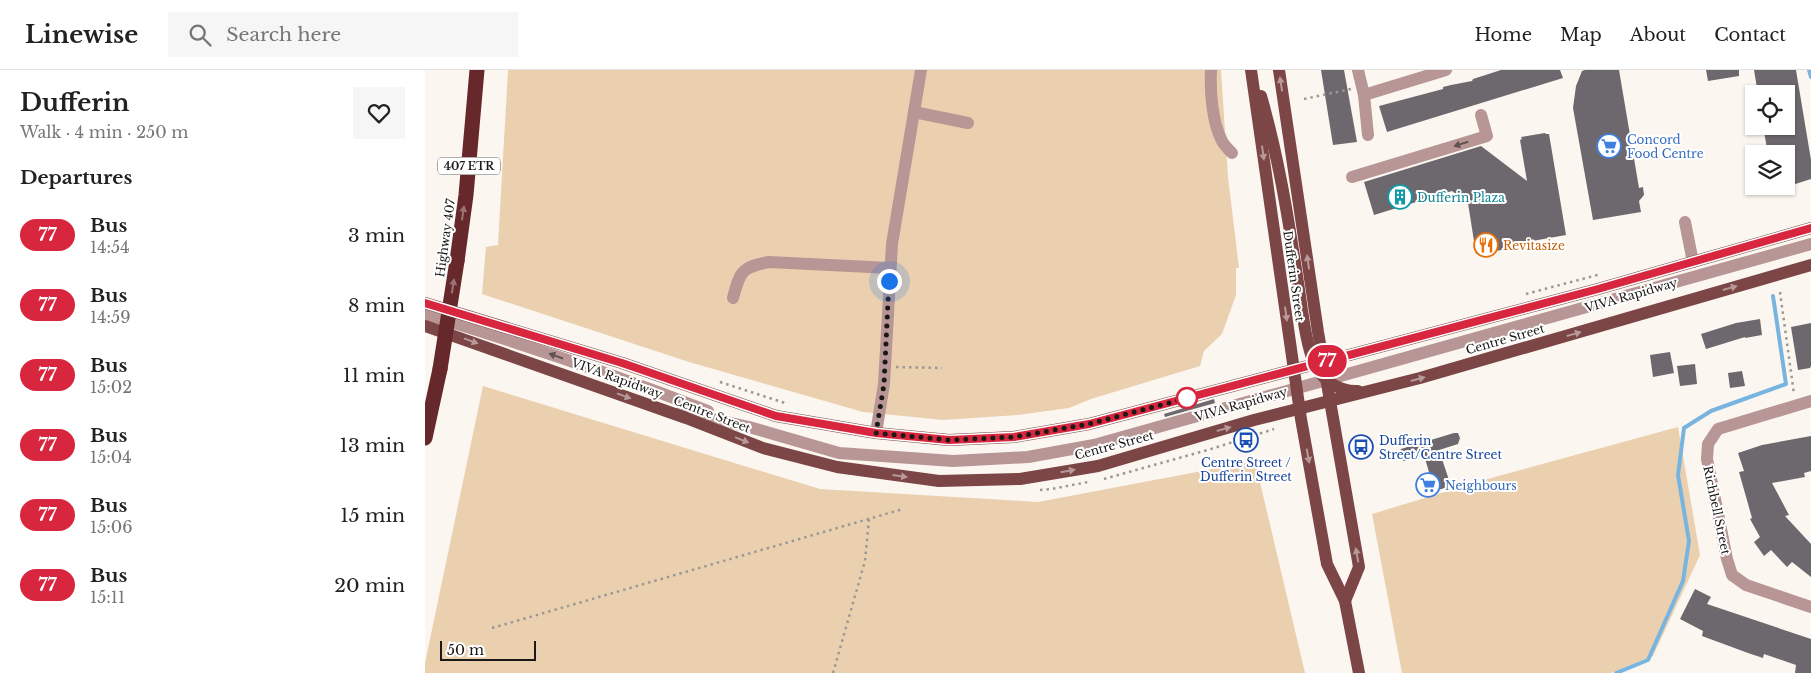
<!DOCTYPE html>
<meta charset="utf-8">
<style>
body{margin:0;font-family:"Libre Baskerville",serif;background:#f6f6f6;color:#222;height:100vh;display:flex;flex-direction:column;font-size:19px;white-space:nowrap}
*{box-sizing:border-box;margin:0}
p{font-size:16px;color:#767676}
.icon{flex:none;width:28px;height:28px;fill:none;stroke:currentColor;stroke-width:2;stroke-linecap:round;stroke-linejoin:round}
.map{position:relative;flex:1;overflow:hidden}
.drawer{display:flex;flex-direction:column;background:#fff;width:425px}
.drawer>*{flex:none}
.badge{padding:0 10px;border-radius:16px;font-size:18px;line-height:32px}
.tools{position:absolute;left:1320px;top:15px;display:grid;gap:10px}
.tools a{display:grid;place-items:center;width:50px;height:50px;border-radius:0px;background:#fff;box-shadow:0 1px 4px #0004;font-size:25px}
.scale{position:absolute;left:15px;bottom:12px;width:96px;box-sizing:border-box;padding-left:5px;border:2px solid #1b1917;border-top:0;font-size:14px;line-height:18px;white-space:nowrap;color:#1b1917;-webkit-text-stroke:4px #fff;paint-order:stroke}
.you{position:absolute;width:25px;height:25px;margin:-12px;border:4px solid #fff;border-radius:50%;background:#1a73e8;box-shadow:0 0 0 8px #1a73e833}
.map>.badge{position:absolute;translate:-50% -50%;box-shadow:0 0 0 2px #fff}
h2{padding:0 20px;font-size:19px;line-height:45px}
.round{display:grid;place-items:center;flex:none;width:52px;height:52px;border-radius:0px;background:#f6f6f6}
.summary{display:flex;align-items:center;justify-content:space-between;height:85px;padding:0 20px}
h1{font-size:24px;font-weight:700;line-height:38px}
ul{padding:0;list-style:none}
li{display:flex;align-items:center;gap:15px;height:70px;padding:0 20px}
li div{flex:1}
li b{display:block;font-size:19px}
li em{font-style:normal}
li .badge{min-width:55px;font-weight:700;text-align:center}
header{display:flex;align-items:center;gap:30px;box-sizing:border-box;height:70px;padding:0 25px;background:#fff;border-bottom:1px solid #e0e0e0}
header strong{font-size:24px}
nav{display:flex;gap:28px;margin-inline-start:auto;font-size:18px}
.search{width:350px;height:45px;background:#f6f6f6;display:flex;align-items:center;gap:12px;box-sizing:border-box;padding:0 18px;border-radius:0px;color:#767676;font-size:19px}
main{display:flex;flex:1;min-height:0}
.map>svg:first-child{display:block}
</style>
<header>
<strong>Linewise</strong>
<div class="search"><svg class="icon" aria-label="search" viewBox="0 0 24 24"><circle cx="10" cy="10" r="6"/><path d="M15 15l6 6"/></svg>Search here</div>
<nav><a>Home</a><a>Map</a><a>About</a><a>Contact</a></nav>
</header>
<main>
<section class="drawer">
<div class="summary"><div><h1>Dufferin</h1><p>Walk · 4 min · 250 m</p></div><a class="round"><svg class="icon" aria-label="heart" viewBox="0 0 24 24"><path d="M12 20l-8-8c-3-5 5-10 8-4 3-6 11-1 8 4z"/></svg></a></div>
<h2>Departures</h2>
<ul>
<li><span class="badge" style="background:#d7263d;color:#fff">77</span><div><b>Bus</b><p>14:54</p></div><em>3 min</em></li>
<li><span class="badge" style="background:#d7263d;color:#fff">77</span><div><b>Bus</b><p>14:59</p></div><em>8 min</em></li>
<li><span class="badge" style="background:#d7263d;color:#fff">77</span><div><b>Bus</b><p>15:02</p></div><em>11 min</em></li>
<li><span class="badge" style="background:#d7263d;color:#fff">77</span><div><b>Bus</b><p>15:04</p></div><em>13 min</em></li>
<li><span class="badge" style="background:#d7263d;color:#fff">77</span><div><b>Bus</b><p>15:06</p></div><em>15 min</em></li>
<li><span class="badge" style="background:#d7263d;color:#fff">77</span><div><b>Bus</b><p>15:11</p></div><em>20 min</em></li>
</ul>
</section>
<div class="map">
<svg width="1386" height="603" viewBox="0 0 1386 603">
<rect width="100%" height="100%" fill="#fcf6f0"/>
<g fill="#ead0af">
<polygon points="83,0 796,0 803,107 814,198 811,198 811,225 797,264 779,281 775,296 666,329 644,338 593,345 518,350 438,342 264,292 57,224 61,177 73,175"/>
<polygon points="58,316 395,419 613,432 830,391 880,603 0,603 0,593"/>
<polygon points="1253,357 1275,485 1228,586 1186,603 977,603 947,444 1059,410"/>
</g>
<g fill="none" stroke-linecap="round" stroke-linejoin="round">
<g stroke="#78b4e0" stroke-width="4">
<polyline points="1384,0 1386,7"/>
<polyline points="1191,603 1223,590 1258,511 1264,471 1253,405 1259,358 1286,341 1361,314 1348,226"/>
</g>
</g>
<g fill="#6d686d">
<polygon points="896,0 919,0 932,72 908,75"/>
<polygon points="1076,0 1135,0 1138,8 962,62 954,36 1018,19 1018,17 1026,15 1047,11 1048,9"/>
<polygon points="1160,0 1194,0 1214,118 1218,117 1219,125 1214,131 1216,142 1168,150 1148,38 1151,16 1157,1"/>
<polygon points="1281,0 1314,0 1314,6 1283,11"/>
<polygon points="1329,0 1371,0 1386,90 1386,109 1361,117 1361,84 1343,84 1338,56 1361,56 1361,24 1333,24"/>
<polygon points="1120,63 1121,64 1124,64 1141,165 1096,173 1096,177 1051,184 1043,133 1027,121 949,145 939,112 1056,76 1102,111 1095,70 1097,69 1096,67"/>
<polygon points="1335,249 1337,265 1320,268 1320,267 1281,279 1276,264 1311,253"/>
<polygon points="1386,253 1386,296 1385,298 1373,300 1366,257"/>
<polygon points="1245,282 1249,303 1228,307 1225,285"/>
<polygon points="1270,294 1272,314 1255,316 1252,296"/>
<polygon points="1317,301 1320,316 1305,318 1303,303"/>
<polygon points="789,329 790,333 740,347 739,344"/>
<polygon points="1029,363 1033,363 1035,368 1033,374 1014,380 1026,416 997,425 993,413 1006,409 999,385 979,391 974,387 974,382 976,379"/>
<polygon points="1386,366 1386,401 1379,403 1380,407 1347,413 1364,445 1360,446 1386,474 1386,507 1367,492 1362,497 1346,480 1339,486 1329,472 1335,467 1325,449 1327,448 1314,402 1319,401 1313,383 1337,375"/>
<polygon points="1270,519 1286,527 1282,534 1386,569 1386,603 1370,603 1371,595 1339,584 1338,588 1323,583 1277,566 1278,561 1255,549"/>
</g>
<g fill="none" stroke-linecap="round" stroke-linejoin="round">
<g stroke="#9c9893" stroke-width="2.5" stroke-dasharray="2.5 4" stroke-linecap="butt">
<polyline points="879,29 926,19"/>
<polyline points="1355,222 1369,324"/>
<polyline points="1101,224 1176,204"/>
<polyline points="471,297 517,298"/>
<polyline points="295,312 363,334"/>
<polyline points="679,409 786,379 849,359"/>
<polyline points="615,420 627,419 663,412"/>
<polyline points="67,558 478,439"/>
<polyline points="408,603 440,491 444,449"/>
</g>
<g stroke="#b79695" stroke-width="12">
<path d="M 786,0 C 785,21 787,52 797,71 C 799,75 803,79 807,83"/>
<polyline points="933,0 939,25 943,65"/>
<polyline points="939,25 1021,0"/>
<polyline points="489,42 543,53"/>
<polyline points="927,107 1062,66 1056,45"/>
<polyline points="1260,152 1268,192"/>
<path d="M 308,228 C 315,201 317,197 344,192 L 465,198"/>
<path d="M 0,244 C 95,273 190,305 283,341"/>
<polyline points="1386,331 1293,359 1283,374 1282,389 1302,489 1307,505 1321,515 1386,537"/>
<polyline points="256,342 324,357 414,383 528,391 603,387 669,375 1386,174"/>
<polyline points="451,363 459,314 467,174 496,0"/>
</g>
<g stroke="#7c4646" stroke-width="12">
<polyline points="826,0 876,349 902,494 920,531 934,603"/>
<polyline points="854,0 893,262 934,497 920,531"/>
<path d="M 836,26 C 853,85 863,146 872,206 C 876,230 880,274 890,295 C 898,311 915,322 933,321"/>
<polyline points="0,233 197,293 351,346 451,363 524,370 589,367 664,354 1173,219 1386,158"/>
<polyline points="0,256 261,348 338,378 412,397 514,411 595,409 673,396 829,350 995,308 1386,195"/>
</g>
<g stroke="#66282b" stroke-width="15">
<polyline points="32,191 41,125 52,0"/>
<polyline points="0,368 15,299"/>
</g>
<polyline stroke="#66282b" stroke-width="15" points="15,299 32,191"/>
</g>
<defs><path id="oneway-solid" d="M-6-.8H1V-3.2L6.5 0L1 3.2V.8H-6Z" transform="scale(1.25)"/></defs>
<g fill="#b79999">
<use href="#oneway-solid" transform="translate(856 14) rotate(-99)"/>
<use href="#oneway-solid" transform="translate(838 83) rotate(82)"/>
<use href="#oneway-solid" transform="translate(883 192) rotate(-99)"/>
<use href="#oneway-solid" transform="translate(1305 218) rotate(-16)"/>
<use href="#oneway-solid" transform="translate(861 244) rotate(82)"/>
<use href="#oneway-solid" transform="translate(1149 264) rotate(-16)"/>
<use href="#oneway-solid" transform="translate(46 271) rotate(20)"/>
<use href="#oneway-solid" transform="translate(993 309) rotate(-15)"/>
<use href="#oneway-solid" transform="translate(199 326) rotate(20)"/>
<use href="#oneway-solid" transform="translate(799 359) rotate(-16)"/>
<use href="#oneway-solid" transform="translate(317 370) rotate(22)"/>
<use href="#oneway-solid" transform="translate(883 386) rotate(80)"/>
<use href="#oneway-solid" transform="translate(643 401) rotate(-10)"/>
<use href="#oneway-solid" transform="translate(475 406) rotate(8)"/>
<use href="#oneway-solid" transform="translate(932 485) rotate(-100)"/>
</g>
<g fill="#615150">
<use href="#oneway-solid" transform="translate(1036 74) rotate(163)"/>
<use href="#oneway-solid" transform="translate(131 286) rotate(-161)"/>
</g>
<g fill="#9c7375">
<use href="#oneway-solid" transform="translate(38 143) rotate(-82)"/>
<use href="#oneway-solid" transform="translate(28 216) rotate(-81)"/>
</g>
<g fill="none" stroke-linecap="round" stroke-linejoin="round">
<g stroke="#fff" stroke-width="11">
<polyline id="line" points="0,233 197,293 351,346 451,363 524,370 589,367 664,354 1173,219 1386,158"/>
</g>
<use href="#line" stroke="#d7263d" stroke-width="8"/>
<polyline stroke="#1b1917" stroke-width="5" stroke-dasharray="0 9" points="464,211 459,314 451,363 524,370 589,367 664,354 770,326 762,328"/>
</g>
<defs>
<g id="supermarket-ring" transform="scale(1.25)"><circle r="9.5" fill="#fff" stroke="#3f7fe0" stroke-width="1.5"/><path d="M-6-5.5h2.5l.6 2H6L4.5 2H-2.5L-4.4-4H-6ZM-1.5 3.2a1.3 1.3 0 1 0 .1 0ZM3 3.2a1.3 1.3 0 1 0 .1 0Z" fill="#3f7fe0"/></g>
<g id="building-ring" transform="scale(1.25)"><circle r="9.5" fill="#fff" stroke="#0f9aa8" stroke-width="1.5"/><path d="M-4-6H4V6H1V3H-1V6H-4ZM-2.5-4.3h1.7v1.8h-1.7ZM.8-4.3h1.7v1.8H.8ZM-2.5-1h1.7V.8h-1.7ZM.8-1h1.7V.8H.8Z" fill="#0f9aa8"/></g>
<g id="restaurant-ring" transform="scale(1.25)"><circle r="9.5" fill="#fff" stroke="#e8710a" stroke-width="1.5"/><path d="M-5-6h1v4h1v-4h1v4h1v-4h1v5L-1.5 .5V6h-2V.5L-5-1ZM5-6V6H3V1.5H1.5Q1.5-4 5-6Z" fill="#e8710a"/></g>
<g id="bus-ring" transform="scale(1.25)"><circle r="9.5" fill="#fff" stroke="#1a4fb4" stroke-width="1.5"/><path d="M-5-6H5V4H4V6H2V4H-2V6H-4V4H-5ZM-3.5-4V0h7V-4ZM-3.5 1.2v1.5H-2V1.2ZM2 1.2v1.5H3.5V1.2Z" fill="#1a4fb4"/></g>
</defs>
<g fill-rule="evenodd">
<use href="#supermarket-ring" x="1184" y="76"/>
<use href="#building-ring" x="975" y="127"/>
<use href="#restaurant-ring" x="1061" y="175"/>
<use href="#bus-ring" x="821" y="370"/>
<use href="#bus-ring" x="936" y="377"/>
<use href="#supermarket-ring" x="1003" y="415"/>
</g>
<circle fill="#fff" stroke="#d7263d" stroke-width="2.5" cx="762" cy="328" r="10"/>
<g text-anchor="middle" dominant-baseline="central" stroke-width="4" stroke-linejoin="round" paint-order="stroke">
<rect fill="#fff" stroke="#5f5e5d" stroke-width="1" x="13" y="87.5" width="62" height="17" rx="4"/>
<g font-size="11" font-weight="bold" fill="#1b1917">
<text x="44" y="96">407 ETR</text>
</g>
<g font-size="12" fill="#366cbe" stroke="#fff" text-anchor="start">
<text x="1202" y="69">Concord<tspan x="1202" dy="14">Food Centre</tspan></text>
<text x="1020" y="415">Neighbours</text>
</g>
<g font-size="12" fill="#0d838f" stroke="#fff" text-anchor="start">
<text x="992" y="127">Dufferin Plaza</text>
</g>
<g font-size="12" fill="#1b1917" stroke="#fff">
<text transform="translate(20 168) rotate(-82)">Highway 407</text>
<text transform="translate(869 206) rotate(82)">Dufferin Street</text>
<text transform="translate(1206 225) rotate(-16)">VIVA Rapidway</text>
<text transform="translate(1080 269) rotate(-16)">Centre Street</text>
<text transform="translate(192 308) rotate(20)">VIVA Rapidway</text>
<text transform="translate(816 334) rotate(-16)">VIVA Rapidway</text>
<text transform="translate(287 344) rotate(21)">Centre Street</text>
<text transform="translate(689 375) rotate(-15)">Centre Street</text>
<text transform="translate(1292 440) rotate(78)">Richbell Street</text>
</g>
<g font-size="12" fill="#c56008" stroke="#fff" text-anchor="start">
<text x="1078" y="175">Revitasize</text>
</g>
<g font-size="12" fill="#164399" stroke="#fff" text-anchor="start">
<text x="954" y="370">Dufferin<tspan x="954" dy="14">Street/Centre Street</tspan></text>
<text x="821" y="392" text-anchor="middle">Centre Street /<tspan x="821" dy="14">Dufferin Street</tspan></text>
</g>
</g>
</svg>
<div class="tools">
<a><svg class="icon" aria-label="locate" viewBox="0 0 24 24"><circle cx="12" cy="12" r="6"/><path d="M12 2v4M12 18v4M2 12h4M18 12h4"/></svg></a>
<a><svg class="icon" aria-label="layers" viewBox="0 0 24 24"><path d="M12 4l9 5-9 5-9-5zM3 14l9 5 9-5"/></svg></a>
</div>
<div class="scale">50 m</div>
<div class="you" style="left:464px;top:211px"></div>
<b class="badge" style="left:902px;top:291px;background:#d7263d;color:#fff">77</b>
</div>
</main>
